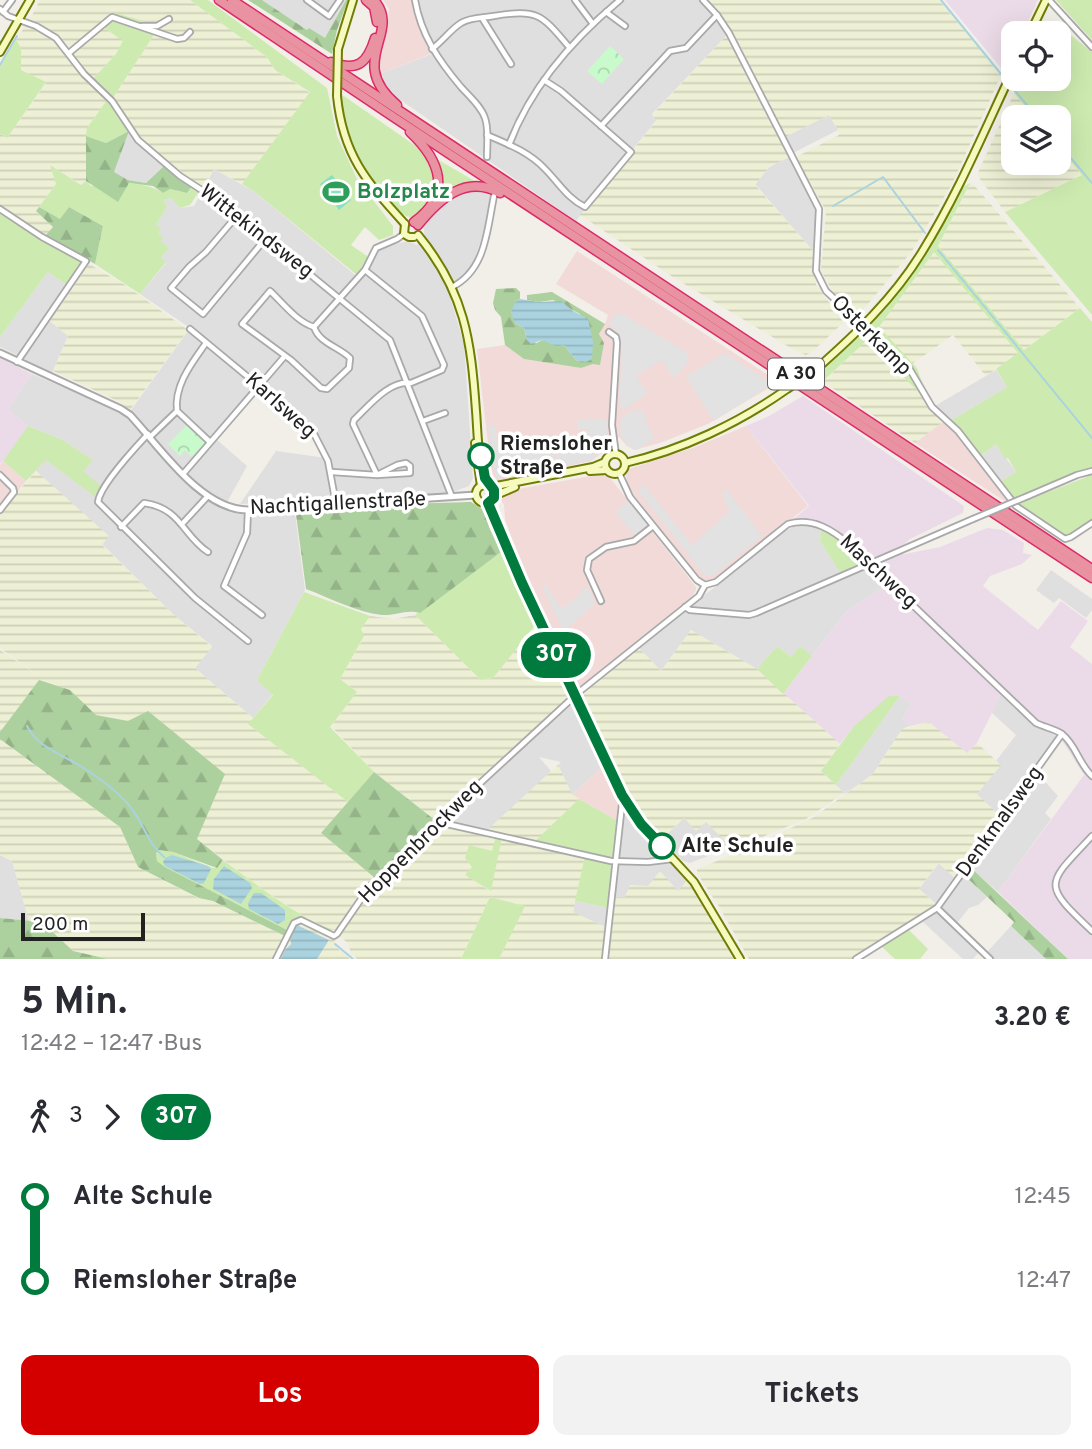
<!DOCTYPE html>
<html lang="de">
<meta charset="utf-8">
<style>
body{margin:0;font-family:Overpass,sans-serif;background:#f2f2f3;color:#2b2b33;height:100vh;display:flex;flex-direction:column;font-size:26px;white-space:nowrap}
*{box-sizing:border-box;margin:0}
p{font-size:23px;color:#7c7c81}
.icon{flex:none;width:38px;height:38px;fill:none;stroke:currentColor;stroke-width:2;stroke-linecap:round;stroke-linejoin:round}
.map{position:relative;height:959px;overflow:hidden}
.details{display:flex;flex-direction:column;background:#fff;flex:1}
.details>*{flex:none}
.badge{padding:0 14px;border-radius:23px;font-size:24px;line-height:46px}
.buttons{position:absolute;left:1001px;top:21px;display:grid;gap:14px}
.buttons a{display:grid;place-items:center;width:70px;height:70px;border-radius:14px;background:#fff;box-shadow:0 7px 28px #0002;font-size:35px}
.scale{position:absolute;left:21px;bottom:18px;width:124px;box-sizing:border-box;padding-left:7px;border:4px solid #222;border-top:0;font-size:19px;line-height:24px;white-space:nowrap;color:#222;-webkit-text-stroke:5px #fff;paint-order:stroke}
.map>.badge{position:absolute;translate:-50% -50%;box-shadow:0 0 0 4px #fff}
.legs{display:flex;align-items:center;gap:10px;height:77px;padding:0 21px;font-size:23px}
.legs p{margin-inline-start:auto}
.overview{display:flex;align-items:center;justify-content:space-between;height:119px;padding:0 21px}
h1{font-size:38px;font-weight:700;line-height:52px}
.cta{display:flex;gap:14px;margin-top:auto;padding:14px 21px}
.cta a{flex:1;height:80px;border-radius:14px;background:#d40000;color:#fff;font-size:28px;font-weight:700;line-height:80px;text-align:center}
.cta a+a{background:#f2f2f3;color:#2b2b33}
ul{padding:0 21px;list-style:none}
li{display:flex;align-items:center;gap:24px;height:84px;font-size:26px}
li i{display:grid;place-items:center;width:10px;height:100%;margin:0 9px;background:currentColor}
li i::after{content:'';width:18px;height:18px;margin:-9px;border:5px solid;border-radius:50%;background:#fff}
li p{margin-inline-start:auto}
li:first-child i{background:linear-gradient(#0000 50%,currentColor 0)}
li:last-child i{background:linear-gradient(currentColor 50%,#0000 0)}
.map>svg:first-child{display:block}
</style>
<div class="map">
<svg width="1092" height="959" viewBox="0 0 1092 959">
<defs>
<pattern id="farmland-rules" width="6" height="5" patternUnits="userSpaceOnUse" patternTransform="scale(1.75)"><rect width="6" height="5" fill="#eef0d5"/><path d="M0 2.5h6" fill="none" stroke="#ccceb7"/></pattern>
<pattern id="forest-firs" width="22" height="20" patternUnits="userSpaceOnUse" patternTransform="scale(1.75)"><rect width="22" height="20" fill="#add19e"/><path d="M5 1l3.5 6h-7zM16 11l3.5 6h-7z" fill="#95b388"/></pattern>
<pattern id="park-crowns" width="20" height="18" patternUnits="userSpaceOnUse" patternTransform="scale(1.75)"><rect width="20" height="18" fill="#c8facc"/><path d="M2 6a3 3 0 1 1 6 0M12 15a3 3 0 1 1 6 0" fill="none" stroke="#acd6af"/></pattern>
<pattern id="water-rules" width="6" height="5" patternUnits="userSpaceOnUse" patternTransform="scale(1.75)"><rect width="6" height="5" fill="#aad3df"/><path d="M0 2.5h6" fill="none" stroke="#92b5bf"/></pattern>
</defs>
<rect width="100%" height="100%" fill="#f2efe9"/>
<g fill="#e0dfdf">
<polygon points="262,0 346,0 326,39 309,28 307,30"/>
<polygon points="419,0 699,0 703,2 728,34 652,114 657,119 576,221 399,99 386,86 380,74 437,52 424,22"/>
<polygon points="829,115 838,130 793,153 821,205 816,210 814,252 755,184 769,167 791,156 782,138"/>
<polygon points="129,131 135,141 164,166 146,183 128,180 113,172"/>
<polygon points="214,169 255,192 360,279 380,248 408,241 417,245 425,238 423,223 443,201 473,187 492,191 486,225 472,267 447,287 464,344 473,478 469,486 447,494 240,504 276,451 326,458 322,448 303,421 260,385 216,439 247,466 226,504 243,509 294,506 305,590 257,680 273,694 253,718 195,668 212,646 174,615 102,544 108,536 36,471 45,460 82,471 93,460 63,440 28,426 8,410 32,374 110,407 126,417 190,328 140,294 166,263 161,257 170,248 160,242 156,225 167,207 164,200 171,198 180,208 194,206"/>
<polygon points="48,272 72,289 50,321 68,336 52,373 0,347 0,337"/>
<polygon points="996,370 1007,387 950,421 935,406"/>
<polygon points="996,444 1016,472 1000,482 980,456"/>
<polygon points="810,525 821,529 820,541 843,577 868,568 886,585 846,612 812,656 800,647 791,657 777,646 757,669 691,630 661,671 639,648 784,531 793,527"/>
<polygon points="1051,570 1092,599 1092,610 1086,618 1059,598 1054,603 1036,590"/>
<polygon points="1001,694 1033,723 1061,739 1037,773 1058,796 1045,813 1051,819 998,892 967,865 977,794 1000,765 996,761 1016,735 991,712"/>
<polygon points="900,696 911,704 902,720 910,726 906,727 890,747 873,774 845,794 836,785"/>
<polygon points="572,701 604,765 572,795 558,765 561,762 539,757 551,771 486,834 440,823"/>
<polygon points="623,804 635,822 688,879 678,892 631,885 625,897 612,897"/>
<polygon points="684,818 706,821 731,847 690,863 683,861 662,839"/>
<polygon points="0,855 12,861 29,921 0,918"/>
<polygon points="939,863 959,881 964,875 987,897 978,905 969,908 954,927 979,952 973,959 963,959 923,922 941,908 919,889"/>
<polygon points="575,901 610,908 608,928 573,913"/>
<polygon points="1011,926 1046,959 993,959 987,952"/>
</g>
<g fill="#f2dad9">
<polygon points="383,0 412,0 419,28 433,53 380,74 380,62 388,20 389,9"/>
<polygon points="577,251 779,382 708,424 660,443 634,450 626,445 619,437 607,441 602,453 591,461 497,482 492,478 477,349 505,345 524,359 581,368 593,364 601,329 605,324 608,315 556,284"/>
<polygon points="945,420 1009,500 1006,502 915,443"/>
<polygon points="746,426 808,506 714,580 708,581 702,579 691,567 638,500 628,487 626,474 629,469 693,448"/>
<polygon points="3,461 26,481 0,512 0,465"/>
<polygon points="601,474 611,479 696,587 696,590 690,600 580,689 521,566 505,519 504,505 499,498 513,490"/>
<polygon points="604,765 621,800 618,821 572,795"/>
</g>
<g fill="#ebdbe8">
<polygon points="945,0 1038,0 1023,33 1013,33 1013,54 1005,73"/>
<polygon points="0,358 32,374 8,410 28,426 17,444 0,464"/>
<polygon points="803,396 964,506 963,513 910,539 894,553 905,554 940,547 987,528 1003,530 1024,543 1023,553 1032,555 1022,564 990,576 983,586 1038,630 1061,601 1088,621 1070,647 1092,664 1092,959 1068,959 998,892 1084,775 1061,739 1033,723 1001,695 977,743 967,754 929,722 910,726 902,720 911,704 900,696 890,696 854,726 840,744 783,694 846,612 886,585 888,581 835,532 807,522 788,524 809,506 746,426 769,416"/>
</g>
<g fill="url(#farmland-rules)" fill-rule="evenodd">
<polygon points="40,0 190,0 267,57 275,70 310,93 242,184 214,169 203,188 145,143 112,99 154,35 111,12 73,49 41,24 30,19"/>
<polygon points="707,0 939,0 1001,75 952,184 912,251 859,315 833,292 821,271 826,211 796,157 839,135 838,130 829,115 785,137 739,43 718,10"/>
<polygon points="26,25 35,28 55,41 81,74 107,100 87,128 86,181 82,185 51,166 56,184 36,211 53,227 45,236 0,207 0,134 7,138 46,83 21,70 21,48 16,40"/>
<polygon points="102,26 124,41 116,54 93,79 78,65 72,55"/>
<polygon points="727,35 791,156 769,167 755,185 814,252 816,285 844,322 813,351 806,355 794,350 673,277 580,215 657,120 652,115"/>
<polygon points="1014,93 1034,117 1013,117 1013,163 1059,163 1059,147 1082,175 1005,212 977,175"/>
<polygon points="970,183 974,185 1080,308 1024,350 938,246"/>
<polygon points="934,252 1019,353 986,376 953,335 912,364 878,327"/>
<polygon points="89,264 125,285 188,330 130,410 120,402 53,371 68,336 50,321"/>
<polygon points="866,340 901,372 945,420 915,443 823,382"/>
<polygon points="36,471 109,536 102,545 174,615 212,647 195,668 253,718 249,724 348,802 321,833 375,878 360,892 337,929 329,930 300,914 255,884 197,839 128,721 95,715 70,690 39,681 0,732 0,650 39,676 0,648 0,512"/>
<polygon points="415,615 481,680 493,678 536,624 572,695 436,821 374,772 331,726 357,692 340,679 364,637 360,630 370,616 394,619"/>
<polygon points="691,630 757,669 840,744 821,771 844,793 806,819 733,849 706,822 696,831 684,818 660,840 636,809 579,692 637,646 661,671"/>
<polygon points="929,722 967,753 977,743 1001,765 977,794 1001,817 956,879 938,863 919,889 937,905 852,959 749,959 718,905 697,873 697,869 747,849 814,817 873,774 902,729"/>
<polygon points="0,739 120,827 138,867 198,898 213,901 285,936 274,959 108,959 73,951 42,922 29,921 12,861 0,855"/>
<path d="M 558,765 L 572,794 L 579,799 L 533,844 L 585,856 L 573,912 L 608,928 L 605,959 L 499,959 L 524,906 L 490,897 L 461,959 L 357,959 L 351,953 L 348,943 L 339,936 L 366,895 L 440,823 L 486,831 ZM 493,851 L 491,891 L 490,891 L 466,875 Z"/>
<polygon points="660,871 678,891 688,879 737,959 607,959 614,897 625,897 630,885 648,886"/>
<polygon points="301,922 335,938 334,945 350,959 317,959 329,941 327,938 311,932 300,925 291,944 285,950 281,959 278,959 294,926"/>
</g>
<g fill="#cdebb0">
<polygon points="190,0 208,0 327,88 337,136 357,179 393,226 393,235 379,240 365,227 351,245 367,256 367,259 357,275 255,192 242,184 310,92 275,70 267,57"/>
<polygon points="1056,0 1092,0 1092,40"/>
<polygon points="111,12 144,21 140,29 154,35 112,99 93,79 116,54 123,41 102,26"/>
<polygon points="1057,24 1092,52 1092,315 1005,212 1082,175 1059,147 1059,117 1034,117 1014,93 1021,79 1059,79 1059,33 1045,33"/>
<polygon points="16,40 21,48 21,70 46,82 7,138 0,134 0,67"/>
<path d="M 341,94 L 423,151 L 492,191 C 463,185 453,194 428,209 C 424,212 419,216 414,217 C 392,221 355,154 348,136 C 344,123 343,107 341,94 Z"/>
<polygon points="107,100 129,131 106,143 86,136 87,128"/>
<path d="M 50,165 L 81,185 L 86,181 L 91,186 C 116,184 141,179 163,193 L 169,189 L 187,193 L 192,186 L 198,189 L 198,193 L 190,205 L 180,208 L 171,198 L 164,200 L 167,207 L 156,225 L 161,228 L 158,234 L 163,237 L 161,242 L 170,248 L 161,257 L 166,262 L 140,294 L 95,264 L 103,226 L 69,207 L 60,220 L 39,207 L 56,184 Z"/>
<polygon points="970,183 938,246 1024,350 1080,308 1092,322 1092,470 1071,475 1013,500 1000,482 1016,472 1008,458 1005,459 996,444 980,456 950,421 1007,387 996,369 1018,353 934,252 879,327 917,368 923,385 914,371 874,331 871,325 929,249 963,187"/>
<polygon points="0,211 79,259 84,264 68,286 48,272 0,337"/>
<polygon points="865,330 908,370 923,396 866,341 822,382 813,377"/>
<polygon points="28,426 63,440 93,460 83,471 101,486 94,496 46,460 26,481 3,461"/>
<polygon points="1092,475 1092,521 1071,536 1064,536 1017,504"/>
<polygon points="821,529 839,540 864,564 841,574 820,541"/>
<polygon points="501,552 536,624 493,678 481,680 415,615"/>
<polygon points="304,592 370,616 361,629 364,636 340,679 357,692 330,727 374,772 348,802 248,724 273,695 257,680"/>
<polygon points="777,646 791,657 800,646 812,656 783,694 757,669"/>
<polygon points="889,696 900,696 836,785 821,771 854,726"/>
<polygon points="579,799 618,821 610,908 575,901 585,856 532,844"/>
<polygon points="496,836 502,837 491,891 465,875 472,867 465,858 469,845 492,851"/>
<path d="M 159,850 L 173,852 L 213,868 L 217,868 L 223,860 C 242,874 317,932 337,929 L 328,931 L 301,918 L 296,919 L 287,930 L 165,867 L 157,861 L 156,853 Z"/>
<polygon points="490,897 525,906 499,959 461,959"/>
<polygon points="909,930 928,949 920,959 895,959 882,947"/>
</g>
<g fill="url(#forest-firs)">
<polygon points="248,0 262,0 307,30 309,28 325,38 346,0 348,0 337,30 332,54"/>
<polygon points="129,131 114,172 128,180 146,183 164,166 192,186 187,193 170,189 163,193 153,186 129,183 118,202 86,181 86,136 106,143"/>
<polygon points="39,207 60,219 69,207 103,226 95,264 45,236 53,227 36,211"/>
<polygon points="516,288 520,292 520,299 515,302 515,323 524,328 527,340 537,343 542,340 564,345 577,361 580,314 553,300 539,302 527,300 527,295 552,292 605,324 599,334 604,343 600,365 593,364 581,368 524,359 505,345 501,317 495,310 493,303 496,289"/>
<path d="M 471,502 L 484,510 L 489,527 L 501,552 L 420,613 C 406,609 396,616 382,615 C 356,612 330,598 306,589 L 295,507 Z"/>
<polygon points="39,680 70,690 96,715 128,721 148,711 225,774 197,839 223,860 217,868 173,852 159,850 156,853 157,861 165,867 287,930 285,936 213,901 199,898 138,867 120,827 0,739 0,732"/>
<polygon points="374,772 436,821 375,878 321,833"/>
<polygon points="970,867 1068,959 1046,959 1011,926 1014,922 964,875"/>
<polygon points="0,918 42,922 73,951 108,959 0,959"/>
</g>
<g fill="url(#park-crowns)">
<polygon points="610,46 624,59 602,84 587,71"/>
<polygon points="187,425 206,442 192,457 185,450 180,456 168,444"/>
</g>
<polygon fill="#88e0be" points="332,175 351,200 339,210 320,184"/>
<g fill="#e2e2e2">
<polygon points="616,314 622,314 680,348 687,353 688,362 680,373 673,377 662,360 636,376 647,394 623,410 619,402 622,357 620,339 617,331 609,324"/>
<polygon points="725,353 772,384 714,421 686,377"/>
<polygon points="633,410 642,411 647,420 645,422 655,438 637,450 627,446 620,434 621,418"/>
<polygon points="577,419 605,420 605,423 608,423 607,440 603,442 599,453 592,460 566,465 565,460 557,461 556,451 559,450 559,446 585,447 588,444 587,432 590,431 590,429 577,429"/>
<polygon points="488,426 496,426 497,451 553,451 556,466 496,479"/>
<polygon points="644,485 692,545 730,511 724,503 726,501 722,494 727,490 762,536 713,576 704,575 638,490"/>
<polygon points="629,501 649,527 635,536 615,512"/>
<polygon points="544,583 561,608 581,595 579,592 587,587 592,594 594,605 568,627 580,639 571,647 544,590"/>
</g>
<g fill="url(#water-rules)">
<polygon points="520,299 539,302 561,301 573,311 588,319 593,341 592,359 586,362 577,361 564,345 556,346 542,340 531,344 527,340 524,328 515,323 511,313 515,302"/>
<polygon points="172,855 208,866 211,869 204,883 200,884 165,866 163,862 165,858"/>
<polygon points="224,866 250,883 252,888 241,904 213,889 214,879"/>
<polygon points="254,893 261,893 285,910 285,920 278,924 249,909 248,903"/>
<polygon points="297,925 329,940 317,959 281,959 285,950 291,944 290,937"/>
</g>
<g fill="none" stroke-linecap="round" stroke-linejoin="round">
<g stroke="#aad3df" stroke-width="2">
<polyline points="941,0 1001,74"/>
<polyline points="0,42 0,41"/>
<polyline points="0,65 17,36"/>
<polyline points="1011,86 1037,117"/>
<polyline points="1059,144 1092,183"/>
<polyline points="833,206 883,177 925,233"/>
<polyline points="938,250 1092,438"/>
<path d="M 27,726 C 38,748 62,754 82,767 C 98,777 115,789 128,804 C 143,820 146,842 164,857"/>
<polyline points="335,944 353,959"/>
</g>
<g stroke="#a9a9a9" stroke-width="8">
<g id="minor">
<polyline points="307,0 329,16 340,0"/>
<path d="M 415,0 C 421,35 439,61 461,87 C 469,96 481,106 485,118 C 489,129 487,144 487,157"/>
<polyline points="575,0 593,24"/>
<polyline points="703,0 717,15 729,33 819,209 816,271 826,291 909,368 932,407 958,431 1016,506 1065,539 1071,537 1092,523"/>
<polyline points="1049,0 1092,47"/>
<polyline points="0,9 8,16 36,26 56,38 84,74 112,101 138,140 180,176 220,202 233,213 235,218 246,222 390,340 452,497"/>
<polyline points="3,12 12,0"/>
<polyline points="606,12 625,26"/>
<polyline points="482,18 511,64"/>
<polyline points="142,26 157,26 169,19"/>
<path d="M 432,49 C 443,41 450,30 461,23 C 471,17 483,18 494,16 C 538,9 541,14 569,47"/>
<polyline points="69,53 112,17 177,39 184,38 190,32"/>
<polyline points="601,126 670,51 686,48 717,15"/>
<path d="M 487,135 C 508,144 529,152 545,169 C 559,183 567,198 585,207 L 631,152 L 561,91 L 544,80"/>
<path d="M 509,145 C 531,86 573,39 620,0"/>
<polyline points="0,209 42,237 86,261 17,362"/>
<polyline points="235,218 206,252 189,267 171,288 203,314 266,238"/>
<path d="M 452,287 C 486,270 487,230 494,196"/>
<path d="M 270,291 C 283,303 297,322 314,327 C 319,343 339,347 350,358 L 349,368 L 327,389 L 321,388 L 291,360 L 242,324 Z"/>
<polyline points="314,327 365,270 376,248 397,239 404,234"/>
<polyline points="190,329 312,430 328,461 336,504"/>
<polyline points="609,332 616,337 617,343 612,425 616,455"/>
<polyline points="177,411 210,442"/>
<polyline points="423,421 445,413"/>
<path d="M 148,434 C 135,448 100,485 98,502 L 195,598 L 248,641"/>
<path d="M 150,437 L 177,411 C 174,385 192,363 206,343"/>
<path d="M 332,472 L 377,475 L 410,473 L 410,466 L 406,463 L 397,465 L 377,475 L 353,424 L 354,420 C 369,406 389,380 411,383 L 442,370 L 444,365 L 422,316 L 365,270"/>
<polyline points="619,473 630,497 697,580 705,585"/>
<polyline points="183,474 284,357"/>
<polyline points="0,475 13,488 14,492 0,510"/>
<polyline points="1028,496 1077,475 1092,471"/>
<polyline points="248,510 247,533 224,586 262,615"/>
<polyline points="183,523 207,497"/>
<path d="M 121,527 L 144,503 C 181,508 183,536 208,552"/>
<polyline points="601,601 587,570 589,559 606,547 634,541 653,526"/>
<polyline points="685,607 690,610 749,615 756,613 973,519"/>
<polyline points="438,822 611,861 648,862 673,859"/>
<path d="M 1092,836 C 1046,885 1041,883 1092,931"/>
<polyline points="937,908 990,959"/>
<path d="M 276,959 L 294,923 L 301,920 L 334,936 L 337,934 L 370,886 L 438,822 L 579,692 L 699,596 L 705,585 L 716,582 L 788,524 C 813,517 833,530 851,546 L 1036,723 C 1044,727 1055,729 1062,734 C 1076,745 1079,764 1092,776"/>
<polyline points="605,959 623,795"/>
<polyline points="856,959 937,908 1062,734"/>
</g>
</g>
<g stroke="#a9a9a9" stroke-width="9">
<path id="tertiary" d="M 0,353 L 121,409 L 130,415 C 160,447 201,510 248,510 L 476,495"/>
</g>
<g stroke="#707d05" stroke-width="10">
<g id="secondary">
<polyline points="1030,33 1046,0"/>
<polyline points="338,49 353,0"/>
<polyline points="0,52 30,0"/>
<path d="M 337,96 C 343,156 367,182 405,224"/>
<polyline points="405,224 404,234 409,237 414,237"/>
<path d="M 418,235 C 465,292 471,340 476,411 C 478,434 477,466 489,486"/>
<path d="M 814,371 C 854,336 894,298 922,252 C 958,194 984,131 1013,70"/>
<polyline points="475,443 481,486"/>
<circle cx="615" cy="464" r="10"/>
<path d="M 625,463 C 682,450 739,423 787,389"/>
<polyline points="590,471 607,470"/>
<circle cx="485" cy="494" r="9"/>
<polyline points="491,487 593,467 605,462"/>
<polyline points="494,496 515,487"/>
<polyline points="488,503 503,544 623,795 641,824 694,882 740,959"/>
</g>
</g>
<g stroke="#dc2a67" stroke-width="11">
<g id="motorway">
<polyline points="219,0 395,118 1092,578"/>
<polyline points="232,0 1092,569"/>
<polyline points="366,0 374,7 377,22"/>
<path d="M 374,0 C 403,33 345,61 397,105"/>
<path d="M 331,62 C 357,72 367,64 375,38"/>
<path d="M 410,132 C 440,160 453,194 414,222"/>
<path d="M 418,225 C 439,199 466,174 500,193"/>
</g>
</g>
<use href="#minor" stroke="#fff" stroke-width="4.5"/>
<use href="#tertiary" stroke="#fff" stroke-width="5"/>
<use href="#secondary" stroke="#f7fabf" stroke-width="6"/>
<use href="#motorway" stroke="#e892a2" stroke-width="8"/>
<g stroke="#a9a9a9" stroke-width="8" stroke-linecap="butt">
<polyline id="minor-bridge" points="973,519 1028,496"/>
</g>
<g stroke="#707d05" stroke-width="10" stroke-linecap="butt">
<g id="secondary-bridge">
<polyline points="337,96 338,49"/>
<polyline points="787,389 814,371"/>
</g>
</g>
<use href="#minor-bridge" stroke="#fff" stroke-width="4.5"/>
<use href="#secondary-bridge" stroke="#f7fabf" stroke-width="6"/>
</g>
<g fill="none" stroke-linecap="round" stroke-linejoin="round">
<g stroke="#fff" stroke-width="16">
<polyline id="line-1" points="481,456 485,478 494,490 494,498 488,503 522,583 622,795 641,824 662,846"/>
</g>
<use href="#line-1" stroke="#007b3d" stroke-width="10"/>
</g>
<defs>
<g id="stadium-bare" transform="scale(2.1)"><path d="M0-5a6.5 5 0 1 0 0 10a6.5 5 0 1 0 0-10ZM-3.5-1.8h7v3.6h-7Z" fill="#2e9e5b" stroke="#fff" stroke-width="2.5" paint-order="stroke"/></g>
</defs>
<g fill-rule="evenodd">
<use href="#stadium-bare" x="336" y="192"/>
</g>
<g fill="#fff" stroke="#007b3d" stroke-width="3.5">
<circle cx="481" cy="456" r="12"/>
<circle cx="662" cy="846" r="12"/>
</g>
<g text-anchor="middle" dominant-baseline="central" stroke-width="7" stroke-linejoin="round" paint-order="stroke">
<rect fill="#fff" stroke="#646464" stroke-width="2" x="768" y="358.5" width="56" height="31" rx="5"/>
<g font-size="19" font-weight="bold" fill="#222">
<text x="796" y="374">A 30</text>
</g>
<g font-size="21" font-weight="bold" fill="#27864d" stroke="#fff" text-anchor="start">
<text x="357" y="192">Bolzplatz</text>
</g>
<g font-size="21" fill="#222" stroke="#fff">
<text transform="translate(256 232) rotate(38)">Wittekindsweg</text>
<text transform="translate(871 336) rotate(45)">Osterkamp</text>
<text transform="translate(280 406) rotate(42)">Karlsweg</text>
<text transform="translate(338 504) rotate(-3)">Nachtigallenstraße</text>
<text transform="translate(878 572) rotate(43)">Maschweg</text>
<text transform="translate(1000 822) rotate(-54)">Denkmalsweg</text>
<text transform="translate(421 842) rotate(-45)">Hoppenbrockweg</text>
</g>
<g font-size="21" font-weight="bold" fill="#222" stroke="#fff" text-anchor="start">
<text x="500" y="444">Riemsloher<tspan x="500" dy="24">Straße</tspan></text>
<text x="681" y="846">Alte Schule</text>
</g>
</g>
</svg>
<div class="buttons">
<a><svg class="icon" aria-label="locate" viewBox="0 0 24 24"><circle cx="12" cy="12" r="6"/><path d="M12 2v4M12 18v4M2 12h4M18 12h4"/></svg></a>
<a><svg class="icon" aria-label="layers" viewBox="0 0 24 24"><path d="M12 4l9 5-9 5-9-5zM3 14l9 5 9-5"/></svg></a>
</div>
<div class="scale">200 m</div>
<b class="badge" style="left:556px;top:655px;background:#007b3d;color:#fff">307</b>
</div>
<section class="details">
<div class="overview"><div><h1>5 Min.</h1><p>12:42 – 12:47 · Bus</p></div><b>3.20 €</b></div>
<div class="legs"><svg class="icon" aria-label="walk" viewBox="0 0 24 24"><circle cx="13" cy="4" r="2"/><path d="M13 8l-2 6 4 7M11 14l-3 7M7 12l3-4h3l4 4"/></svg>3<svg class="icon" aria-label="forward" viewBox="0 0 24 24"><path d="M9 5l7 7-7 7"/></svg><b class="badge" style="background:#007b3d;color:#fff">307</b></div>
<ul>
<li><i style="color:#007b3d"></i><b>Alte Schule</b><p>12:45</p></li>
<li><i style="color:#007b3d"></i><b>Riemsloher Straße</b><p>12:47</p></li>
</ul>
<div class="cta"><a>Los</a><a>Tickets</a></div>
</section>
